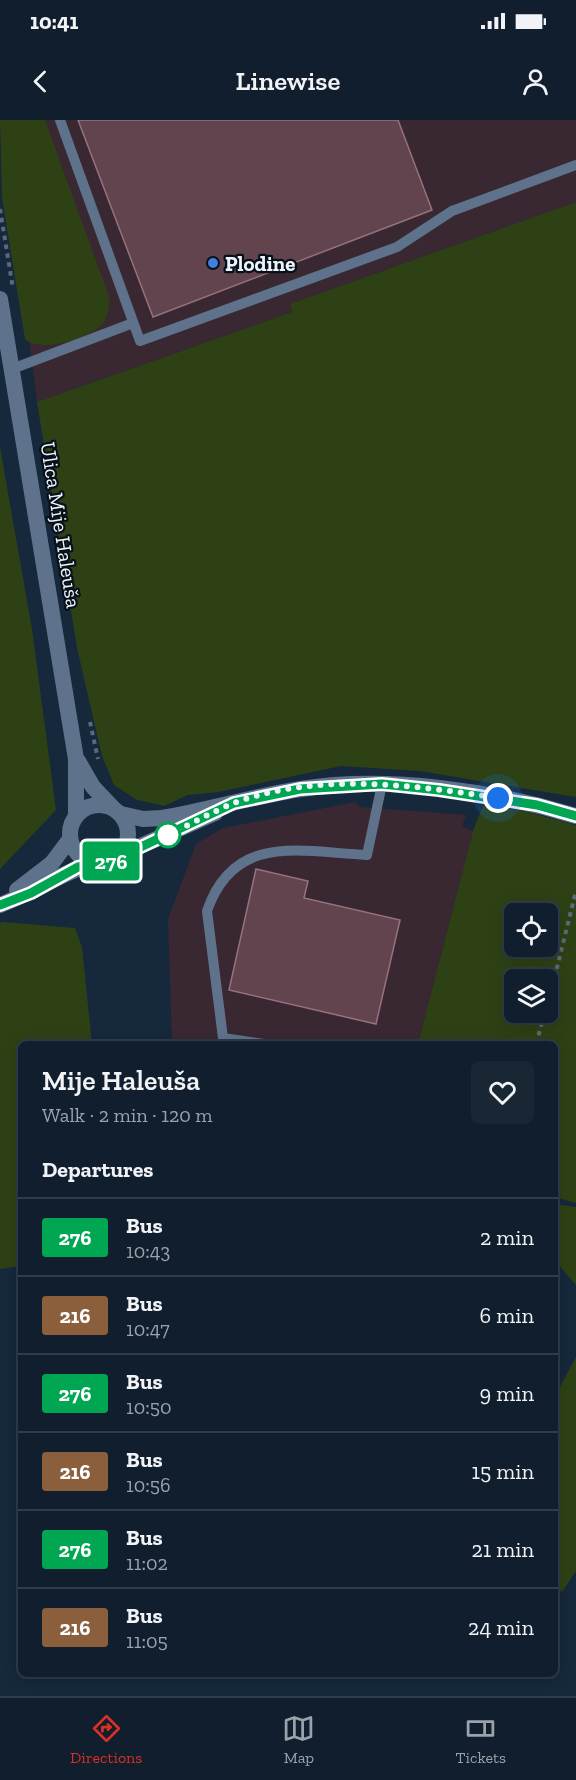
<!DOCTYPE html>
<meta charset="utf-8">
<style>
body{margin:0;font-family:"Zilla Slab",serif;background:#192735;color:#f1f3f6;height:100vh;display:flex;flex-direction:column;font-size:22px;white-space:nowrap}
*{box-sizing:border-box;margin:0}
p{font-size:20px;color:#9ca2aa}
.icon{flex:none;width:33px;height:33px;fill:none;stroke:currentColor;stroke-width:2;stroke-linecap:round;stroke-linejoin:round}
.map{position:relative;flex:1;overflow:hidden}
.drawer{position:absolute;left:18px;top:921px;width:540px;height:636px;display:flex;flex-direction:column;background:#101e2d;border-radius:9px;box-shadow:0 3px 15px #0003,0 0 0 2px #303c49}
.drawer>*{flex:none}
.badge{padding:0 12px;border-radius:4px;font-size:21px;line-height:39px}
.tools{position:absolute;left:504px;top:783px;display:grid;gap:12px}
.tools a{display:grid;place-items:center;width:54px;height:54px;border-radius:9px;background:#101e2d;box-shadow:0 3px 15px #0003,0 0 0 2px #303c49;font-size:30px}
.you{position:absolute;width:30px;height:30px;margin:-15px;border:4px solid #fff;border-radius:50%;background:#1a73e8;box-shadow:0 0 0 9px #1a73e833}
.map>.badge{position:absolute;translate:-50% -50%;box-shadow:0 0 0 3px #fff}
h2{padding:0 24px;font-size:22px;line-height:54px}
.round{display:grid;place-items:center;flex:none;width:63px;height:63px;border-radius:9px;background:#192735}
.summary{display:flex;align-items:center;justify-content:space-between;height:102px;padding:0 24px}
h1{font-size:28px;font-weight:600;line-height:45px}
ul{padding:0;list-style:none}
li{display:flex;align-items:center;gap:18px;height:78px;padding:0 24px;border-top:2px solid #303c49}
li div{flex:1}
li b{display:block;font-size:22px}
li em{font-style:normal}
li .badge{min-width:66px;font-weight:700;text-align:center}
.status{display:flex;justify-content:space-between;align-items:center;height:42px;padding:0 30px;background:#101e2d;direction:ltr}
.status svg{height:16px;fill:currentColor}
header{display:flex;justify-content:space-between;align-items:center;height:78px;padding:0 24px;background:#101e2d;font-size:27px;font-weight:600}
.dock{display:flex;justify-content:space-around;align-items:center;height:84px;border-top:2px solid #303c49;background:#101e2d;font-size:16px;color:#9ca2aa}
.dock a{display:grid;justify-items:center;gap:3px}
.dock .selected{color:#d93025}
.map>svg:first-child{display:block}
</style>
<div class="status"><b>10:41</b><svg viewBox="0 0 49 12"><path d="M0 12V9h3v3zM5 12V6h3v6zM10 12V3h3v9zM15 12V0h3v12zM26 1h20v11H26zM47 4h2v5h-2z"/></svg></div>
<header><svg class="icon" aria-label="back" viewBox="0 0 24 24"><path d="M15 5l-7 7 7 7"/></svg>Linewise<svg class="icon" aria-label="person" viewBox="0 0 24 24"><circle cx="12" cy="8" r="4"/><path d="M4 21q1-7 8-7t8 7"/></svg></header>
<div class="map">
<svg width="576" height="1576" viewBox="0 0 576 1576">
<rect width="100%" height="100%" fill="#16283c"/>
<g fill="#392832">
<polygon points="0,0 576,0 576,82 290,184 292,192 37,282"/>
<polygon points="355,682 360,687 466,695 462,706 473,711 418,924 172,924 168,799 196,724 223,708"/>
</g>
<g fill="#2e4115" fill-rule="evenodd">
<path d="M 0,0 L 45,0 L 109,177 C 109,184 109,193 105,200 C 95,218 41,234 25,219 L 2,78 Z"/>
<polygon points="576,82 576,677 420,651 341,646 219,672 188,675 164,686 137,680 114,665 102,636 77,528 37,282 292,192 290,184"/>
<polygon points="0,327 32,509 56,690 0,749"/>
<path d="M 483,686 L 520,690 L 576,705 L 576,1083 L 555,1077 L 555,924 L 418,924 L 473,711 ZM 514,794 L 548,794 L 548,826 L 514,826 ZM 514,860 L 548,860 L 548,892 L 514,892 Z"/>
<polygon points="3,802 75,808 82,827 92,924 21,924 21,1146 0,1149 0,803"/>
<polygon points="555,1084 576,1087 576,1165 555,1141"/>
<polygon points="576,1237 576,1451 562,1472 555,1468 555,1276"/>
</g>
<g fill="#62444f" stroke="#94727e" stroke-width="1.5">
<polygon points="78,0 398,0 432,90 153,197"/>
<polygon points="256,749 308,761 304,778 400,800 376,904 229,870"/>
</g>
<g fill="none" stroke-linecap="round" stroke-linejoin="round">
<g stroke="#5b697a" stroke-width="4" stroke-dasharray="4.5 4.5" stroke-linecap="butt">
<polyline points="0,89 13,169"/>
<polyline points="90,602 98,639"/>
<polyline points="548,884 576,771"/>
<polyline points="536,924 545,892"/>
</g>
<g stroke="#5e738b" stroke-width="10">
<polyline points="60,0 140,221 397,127 452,91 576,45"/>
<polyline points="12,249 133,203"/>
<path d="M 264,924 L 223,918 L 207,791 C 234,712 301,732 367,735 L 382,664"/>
</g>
<g stroke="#5e738b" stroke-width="16">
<polyline points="17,770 52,743 70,719"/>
<path d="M 0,785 C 32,773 61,753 93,743"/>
</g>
<g stroke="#5e738b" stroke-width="16">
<polyline points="0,179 76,639 76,695"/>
<polyline points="78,641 93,667 112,687"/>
<circle cx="99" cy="714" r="29"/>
<path d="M 121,694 L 143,699 L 162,698 C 209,690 254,676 301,669 C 387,655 493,671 576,696"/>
<polyline points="118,736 215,693"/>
</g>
</g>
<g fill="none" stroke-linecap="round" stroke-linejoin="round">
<g stroke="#fff" stroke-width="14">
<polyline id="line" points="0,785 31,773 78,747 111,741 234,683 300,669 382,664 439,670 537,685 576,696"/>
</g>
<use href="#line" stroke="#00a651" stroke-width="9"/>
<path stroke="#edf4fc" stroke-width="6" stroke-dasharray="0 10.8" d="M 168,715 C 189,705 212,692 234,683 C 317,652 412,665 498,678"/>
</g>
<circle fill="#3f7fe0" stroke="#081019" stroke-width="2" cx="213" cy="143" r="6"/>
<circle fill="#fff" stroke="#00a651" stroke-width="3" cx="168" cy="715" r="12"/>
<g text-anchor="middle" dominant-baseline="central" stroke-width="4.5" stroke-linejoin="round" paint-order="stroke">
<g font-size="21" font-weight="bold" fill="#edf4fc" stroke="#081019" text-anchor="start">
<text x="225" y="143">Plodine</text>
</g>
<g font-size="21" fill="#edf4fc" stroke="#081019">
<text transform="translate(61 405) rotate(81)">Ulica Mije Haleuša</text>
</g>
</g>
</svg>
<div class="tools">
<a><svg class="icon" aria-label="locate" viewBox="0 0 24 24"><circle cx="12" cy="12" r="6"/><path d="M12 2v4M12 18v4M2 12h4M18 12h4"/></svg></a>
<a><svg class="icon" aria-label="layers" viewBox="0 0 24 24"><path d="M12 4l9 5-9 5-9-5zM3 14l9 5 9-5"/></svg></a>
</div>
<div class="you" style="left:498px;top:678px"></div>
<b class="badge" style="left:111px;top:741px;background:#00a651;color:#fff">276</b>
<section class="drawer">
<div class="summary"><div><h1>Mije Haleuša</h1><p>Walk · 2 min · 120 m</p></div><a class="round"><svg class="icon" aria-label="heart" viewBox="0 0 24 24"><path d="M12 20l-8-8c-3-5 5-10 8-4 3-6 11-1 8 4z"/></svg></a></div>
<h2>Departures</h2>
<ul>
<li><span class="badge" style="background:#00a651;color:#fff">276</span><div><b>Bus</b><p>10:43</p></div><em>2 min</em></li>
<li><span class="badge" style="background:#8b5e3c;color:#fff">216</span><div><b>Bus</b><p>10:47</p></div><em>6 min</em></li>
<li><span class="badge" style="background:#00a651;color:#fff">276</span><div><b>Bus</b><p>10:50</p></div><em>9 min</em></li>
<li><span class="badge" style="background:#8b5e3c;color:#fff">216</span><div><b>Bus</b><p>10:56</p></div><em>15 min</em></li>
<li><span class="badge" style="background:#00a651;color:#fff">276</span><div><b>Bus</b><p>11:02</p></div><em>21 min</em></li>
<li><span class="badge" style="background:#8b5e3c;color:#fff">216</span><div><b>Bus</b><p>11:05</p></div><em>24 min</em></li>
</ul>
</section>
</div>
<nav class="dock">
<a class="selected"><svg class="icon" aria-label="directions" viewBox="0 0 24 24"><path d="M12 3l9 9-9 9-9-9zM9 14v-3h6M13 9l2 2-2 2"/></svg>Directions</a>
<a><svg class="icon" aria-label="map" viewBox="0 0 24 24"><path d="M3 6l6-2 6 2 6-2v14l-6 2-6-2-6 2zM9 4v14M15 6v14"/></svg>Map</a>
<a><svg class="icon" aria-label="tickets" viewBox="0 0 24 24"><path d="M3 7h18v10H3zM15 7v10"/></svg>Tickets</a>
</nav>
